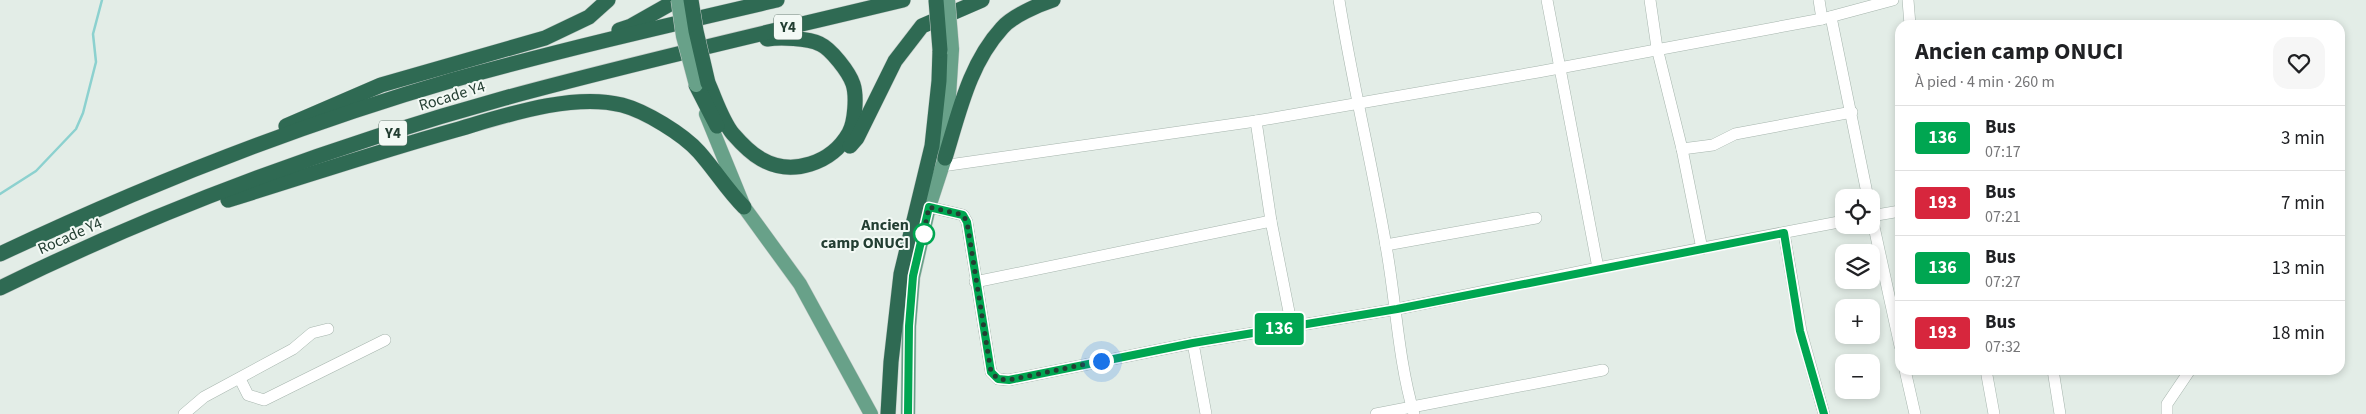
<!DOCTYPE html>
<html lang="fr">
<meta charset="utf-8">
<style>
body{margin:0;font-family:"Source Sans 3",sans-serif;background:#f6f6f6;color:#202124;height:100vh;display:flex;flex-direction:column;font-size:19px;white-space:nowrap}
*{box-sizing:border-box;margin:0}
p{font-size:16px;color:#757577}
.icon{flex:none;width:28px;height:28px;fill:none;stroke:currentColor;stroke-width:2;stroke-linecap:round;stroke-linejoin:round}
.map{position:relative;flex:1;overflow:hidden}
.side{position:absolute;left:1895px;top:20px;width:450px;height:355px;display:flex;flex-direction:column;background:#fff;border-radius:15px;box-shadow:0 2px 8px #0003}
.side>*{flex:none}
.badge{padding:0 10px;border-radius:4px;font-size:18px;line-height:32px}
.fabs{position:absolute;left:1835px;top:189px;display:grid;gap:10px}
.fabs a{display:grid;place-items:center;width:45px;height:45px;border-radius:10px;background:#fff;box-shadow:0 2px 8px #0003;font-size:25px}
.you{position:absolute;width:25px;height:25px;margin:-12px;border:4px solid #fff;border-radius:50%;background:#1a73e8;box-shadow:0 0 0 8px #1a73e833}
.map>.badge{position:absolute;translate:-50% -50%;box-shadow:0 0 0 2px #fff}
.round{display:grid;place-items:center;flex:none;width:52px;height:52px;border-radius:15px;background:#f6f6f6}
.summary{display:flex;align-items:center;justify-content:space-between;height:85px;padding:0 20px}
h1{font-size:24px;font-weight:700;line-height:38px}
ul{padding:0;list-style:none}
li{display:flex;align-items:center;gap:15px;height:65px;padding:0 20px;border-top:1px solid #e0e0e0}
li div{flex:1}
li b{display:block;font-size:19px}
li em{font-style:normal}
li .badge{min-width:55px;font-weight:700;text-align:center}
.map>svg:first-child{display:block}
</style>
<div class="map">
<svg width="2366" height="414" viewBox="0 0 2366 414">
<rect width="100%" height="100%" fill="#e3ede7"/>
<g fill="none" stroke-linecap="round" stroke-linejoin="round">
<polyline stroke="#8cd1cf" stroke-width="2.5" points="0,194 36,171 76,129 83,113 96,62 93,34 102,0"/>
<g stroke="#a6b5ad" stroke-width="12">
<g id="minor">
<path d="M 1339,0 C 1352,82 1372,163 1386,246 C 1396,301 1398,360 1414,414"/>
<polyline points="1650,0 1657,48 1682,149 1702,249"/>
<polyline points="1819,0 1822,19"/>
<polyline points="1908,0 1910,25"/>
<polyline points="1831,17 1868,198"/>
<polyline points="1256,121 1271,221"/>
<polyline points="1682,149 1713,145 1735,134 1852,112"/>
<polyline points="942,166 1256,121 1538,72 1822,19 1893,0"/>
<polyline points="929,207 963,215 967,222 991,372 998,379 1009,380 1193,343 1397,309 1598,268 1547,0"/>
<polyline points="1871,213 1900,346"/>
<polyline points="1871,216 1900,211"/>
<polyline points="1784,233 1801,331 1824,414"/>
<polyline points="1386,245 1536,218"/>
<polyline points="1598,268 1844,221"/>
<polyline points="975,282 1271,221 1292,327"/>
<polyline points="1193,343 1206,414"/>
<polyline points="1905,370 1915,414"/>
<polyline points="1986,370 1994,414"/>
<polyline points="2053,370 2060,414"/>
<polyline points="240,379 248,395 264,400 385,340"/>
<polyline points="184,414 204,397 293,349 312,333 328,329"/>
<polyline points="1376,414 1603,370"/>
<polyline points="2167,414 2167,404 2190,370"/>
</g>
</g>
<g stroke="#c1c9c6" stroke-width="15">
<g id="major">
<polyline points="706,114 744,207 800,284 871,414"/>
<polyline points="908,414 909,326 913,277 929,207 945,158 952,49"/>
</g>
</g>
<g stroke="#c1c9c6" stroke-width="16">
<g id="highway">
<polyline points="619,30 631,26 677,0"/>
<path d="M 708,83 C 715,98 722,121 733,134 C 740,142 752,154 761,159 C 792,177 832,163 849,133 C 855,122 857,96 853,84 C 849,72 831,49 820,44 C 808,38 780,37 767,39"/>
<polyline points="696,85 717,126"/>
<polyline points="286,126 381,85 545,38 589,17 608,0"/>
<polyline points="850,146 857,138 895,61 922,26 982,0"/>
<path d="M 945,158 C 959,113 969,64 1002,28 C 1012,16 1038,5 1053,0"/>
<path d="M 228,200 C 303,177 377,152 452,131 C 501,117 571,92 622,105 C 645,111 683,134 699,152 C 715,170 727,190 744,207"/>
<path d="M 0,254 C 146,185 298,125 453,80 C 560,50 669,25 777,0"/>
<path d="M 0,288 C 161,209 332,146 505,98 C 637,62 770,32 903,0"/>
<polyline points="888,414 891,362 901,274 932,146 939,81 940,50"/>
</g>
</g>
<use href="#minor" stroke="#fff" stroke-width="11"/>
<use href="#major" stroke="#68a189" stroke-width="14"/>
<use href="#highway" stroke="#2f6a53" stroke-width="15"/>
<g stroke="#c1c9c6" stroke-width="15" stroke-linecap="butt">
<g id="major-bridge">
<polyline points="678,0 683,36 696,85"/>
<polyline points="948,0 952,49"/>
</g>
</g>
<g stroke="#c1c9c6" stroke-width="16" stroke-linecap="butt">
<g id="highway-bridge">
<polyline points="691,0 696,31 708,83"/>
<polyline points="936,0 940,50"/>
</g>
</g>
<use href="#major-bridge" stroke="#68a189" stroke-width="14"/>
<use href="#highway-bridge" stroke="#2f6a53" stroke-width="15"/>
</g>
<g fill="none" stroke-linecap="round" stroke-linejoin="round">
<g stroke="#fff" stroke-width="11">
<polyline id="line" points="908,414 909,326 913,276 929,207 963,215 967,222 991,372 998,379 1009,380 1193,343 1397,309 1784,233 1800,331 1824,414"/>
</g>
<use href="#line" stroke="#00a651" stroke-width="8"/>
<polyline stroke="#233e32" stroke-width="5" stroke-dasharray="0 9" points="924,234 922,241 929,207 963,215 967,222 991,372 998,379 1009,380 1101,361"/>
</g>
<circle fill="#fff" stroke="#00a651" stroke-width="2.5" cx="924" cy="234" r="10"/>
<g text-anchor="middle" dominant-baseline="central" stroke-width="4" stroke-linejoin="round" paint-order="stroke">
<g fill="#f3f9f5" stroke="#61766c" stroke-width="1">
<rect x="774" y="14.5" width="28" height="25" rx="4"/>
<rect x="379" y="120.5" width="28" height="25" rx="4"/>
</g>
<g font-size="15" font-weight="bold" fill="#233e32">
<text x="788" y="27">Y4</text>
<text x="393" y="133">Y4</text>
</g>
<g font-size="16" fill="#233e32" stroke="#f3f9f5">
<text transform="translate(452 96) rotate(-17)">Rocade Y4</text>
<text transform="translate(70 236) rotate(-24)">Rocade Y4</text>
</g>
<g font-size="16" font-weight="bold" fill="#233e32" stroke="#f3f9f5" text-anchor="end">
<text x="909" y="225">Ancien<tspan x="909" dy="18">camp ONUCI</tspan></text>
</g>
</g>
</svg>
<div class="fabs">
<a><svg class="icon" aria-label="locate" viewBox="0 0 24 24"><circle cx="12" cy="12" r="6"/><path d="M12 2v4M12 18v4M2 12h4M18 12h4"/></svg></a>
<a><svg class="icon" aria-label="layers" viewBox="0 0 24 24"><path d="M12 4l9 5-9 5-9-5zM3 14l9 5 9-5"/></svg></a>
<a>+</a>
<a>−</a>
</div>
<div class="you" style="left:1101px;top:361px"></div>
<b class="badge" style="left:1279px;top:329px;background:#00a651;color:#fff">136</b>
<section class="side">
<div class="summary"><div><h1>Ancien camp ONUCI</h1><p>À pied · 4 min · 260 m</p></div><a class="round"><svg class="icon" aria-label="heart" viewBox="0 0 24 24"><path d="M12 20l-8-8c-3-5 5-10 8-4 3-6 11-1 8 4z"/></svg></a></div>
<ul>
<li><span class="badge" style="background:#00a651;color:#fff">136</span><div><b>Bus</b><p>07:17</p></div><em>3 min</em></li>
<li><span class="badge" style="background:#d7263d;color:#fff">193</span><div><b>Bus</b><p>07:21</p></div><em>7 min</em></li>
<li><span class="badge" style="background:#00a651;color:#fff">136</span><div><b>Bus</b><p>07:27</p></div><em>13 min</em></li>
<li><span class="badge" style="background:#d7263d;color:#fff">193</span><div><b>Bus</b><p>07:32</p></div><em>18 min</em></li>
</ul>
</section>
</div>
